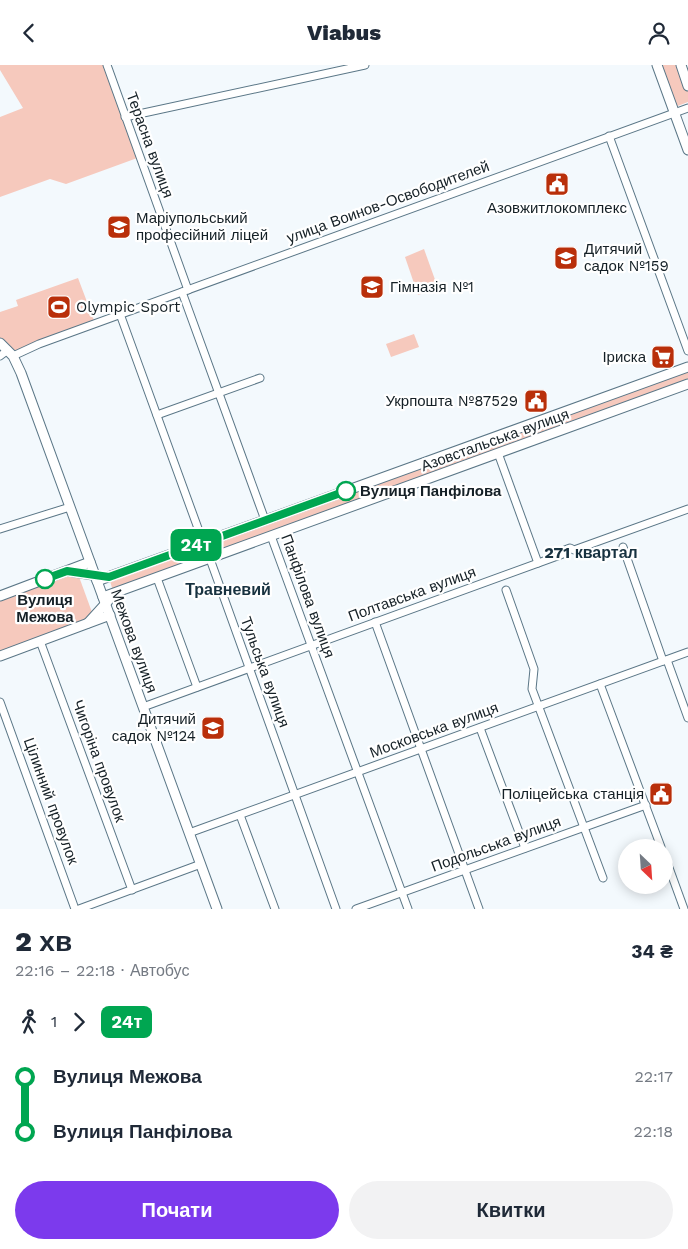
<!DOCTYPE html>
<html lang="uk">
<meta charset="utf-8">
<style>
body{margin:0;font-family:"Work Sans",sans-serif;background:#f2f2f3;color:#1f2937;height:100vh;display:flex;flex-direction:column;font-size:19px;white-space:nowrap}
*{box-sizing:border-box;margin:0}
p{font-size:16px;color:#747a83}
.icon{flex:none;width:28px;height:28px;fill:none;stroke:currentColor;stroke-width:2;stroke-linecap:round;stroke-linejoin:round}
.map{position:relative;height:844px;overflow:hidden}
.sheet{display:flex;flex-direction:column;background:#fff;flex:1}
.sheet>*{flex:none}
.badge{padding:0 10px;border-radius:8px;font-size:18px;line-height:32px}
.needle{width:32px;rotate:155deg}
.fabs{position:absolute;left:618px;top:774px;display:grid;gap:10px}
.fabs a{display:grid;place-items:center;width:55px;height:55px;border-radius:50%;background:#fff;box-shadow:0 2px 12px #0003;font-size:25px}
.map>.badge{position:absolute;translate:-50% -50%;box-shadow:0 0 0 2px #fff}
.legs{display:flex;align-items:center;gap:8px;height:55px;padding:0 15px;font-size:16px}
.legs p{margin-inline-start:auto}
.headline{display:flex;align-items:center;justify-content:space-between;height:85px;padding:0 15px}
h1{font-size:28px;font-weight:800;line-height:38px}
.action{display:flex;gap:10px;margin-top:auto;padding:10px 15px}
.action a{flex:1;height:58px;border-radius:30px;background:#7c3aed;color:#fff;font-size:20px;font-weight:800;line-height:58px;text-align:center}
.action a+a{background:#f2f2f3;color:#1f2937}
ul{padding:0 15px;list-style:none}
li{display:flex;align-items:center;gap:18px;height:55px;font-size:19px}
li i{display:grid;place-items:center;width:8px;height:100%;margin:0 6px;background:currentColor}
li i::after{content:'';width:12px;height:12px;margin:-6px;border:4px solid;border-radius:50%;background:#fff}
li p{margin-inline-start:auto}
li:first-child i{background:linear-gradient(#0000 50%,currentColor 0)}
li:last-child i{background:linear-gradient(currentColor 50%,#0000 0)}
header{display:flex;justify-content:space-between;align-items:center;height:65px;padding:0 15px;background:#fff;font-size:22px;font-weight:800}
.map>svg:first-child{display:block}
</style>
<header><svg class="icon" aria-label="back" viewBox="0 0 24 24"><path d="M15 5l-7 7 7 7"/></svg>Viabus<svg class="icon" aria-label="person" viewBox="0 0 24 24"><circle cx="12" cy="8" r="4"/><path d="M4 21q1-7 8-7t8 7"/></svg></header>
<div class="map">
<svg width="688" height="844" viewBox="0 0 688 844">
<rect width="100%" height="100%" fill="#f3f9fd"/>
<g fill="#f6c9bd">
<polygon points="0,0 106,0 140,92 66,119 50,114 0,132 0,52 23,43 0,5"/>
<polygon points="659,0 679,0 688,26 688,37 675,42"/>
<polygon points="424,184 438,223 418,230 405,192"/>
<polygon points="78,213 95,258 0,293 0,247 18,241 16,235"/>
<polygon points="414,269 419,282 391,292 386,279"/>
<polygon points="688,304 688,318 113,526 109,513"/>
<polygon points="67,507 78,509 93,550 87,557 0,589 0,532"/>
</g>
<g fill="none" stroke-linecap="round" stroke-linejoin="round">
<g stroke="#5b7787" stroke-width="9">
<g id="minor">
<polyline points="107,0 188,225"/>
<polyline points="125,52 365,0"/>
<polyline points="609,71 688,286"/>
<polyline points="182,227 265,455"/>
<polyline points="120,249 203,477"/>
<polyline points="0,291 8,285"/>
<polyline points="13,291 39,279 688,43"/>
<polyline points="157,350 260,313"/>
<polyline points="498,388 538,498"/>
<polyline points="0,464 70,442"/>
<polyline points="271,471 408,844"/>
<polyline points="623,482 663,596"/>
<polyline points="210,494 336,844"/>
<polyline points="157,513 197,622"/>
<polyline points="506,525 534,604 532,624 603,813"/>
<polyline points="375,557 479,844"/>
<polyline points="40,576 132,825"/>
<polyline points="667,595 688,653"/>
<polyline points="600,619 661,782"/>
<polyline points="0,637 75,844"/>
<polyline points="143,642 563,489 565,485 570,483 574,485 688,444"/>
<polyline points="480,663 525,783"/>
<polyline points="240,750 275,844"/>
<polyline points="189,768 688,587"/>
<polyline points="664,789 684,844"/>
<polyline points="79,844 201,799"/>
<polyline points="356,844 646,740"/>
</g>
</g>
<g stroke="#5b7787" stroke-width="11">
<g id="tertiary">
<polyline points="657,0 688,85"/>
<polyline points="681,0 688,21"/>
<polyline points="0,278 13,291 21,308 217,844"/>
<polyline points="68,506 99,511"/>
<polyline points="97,516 688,302"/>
<polyline points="0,531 90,497"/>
<polyline points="103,532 688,319"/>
<polyline points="88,558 108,536"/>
<polyline points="0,591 110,550"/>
</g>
</g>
<use href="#minor" stroke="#fff" stroke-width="7"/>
<use href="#tertiary" stroke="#fff" stroke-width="9"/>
</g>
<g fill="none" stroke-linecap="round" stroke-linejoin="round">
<g stroke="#fff" stroke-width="11">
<polyline id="line-1" points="45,514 67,506 109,512 346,426"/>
</g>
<use href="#line-1" stroke="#00a651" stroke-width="8"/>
</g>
<defs>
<g id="civic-square" transform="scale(1.25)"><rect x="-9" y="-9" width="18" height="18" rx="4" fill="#b92f0a" stroke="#fff"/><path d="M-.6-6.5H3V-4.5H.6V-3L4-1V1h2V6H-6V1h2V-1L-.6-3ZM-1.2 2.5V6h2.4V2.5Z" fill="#fff"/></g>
<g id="university-square" transform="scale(1.25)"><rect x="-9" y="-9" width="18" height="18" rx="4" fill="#b92f0a" stroke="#fff"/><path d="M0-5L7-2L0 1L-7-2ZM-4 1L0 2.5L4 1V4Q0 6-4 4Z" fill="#fff"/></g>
<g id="school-square" transform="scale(1.25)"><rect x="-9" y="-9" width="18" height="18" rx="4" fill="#b92f0a" stroke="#fff"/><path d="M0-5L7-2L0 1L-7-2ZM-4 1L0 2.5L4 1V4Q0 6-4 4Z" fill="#fff"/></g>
<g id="stadium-square" transform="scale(1.25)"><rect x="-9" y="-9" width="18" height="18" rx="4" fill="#b92f0a" stroke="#fff"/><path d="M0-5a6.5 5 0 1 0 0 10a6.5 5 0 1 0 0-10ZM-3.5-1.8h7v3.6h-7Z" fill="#fff"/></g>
<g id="supermarket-square" transform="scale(1.25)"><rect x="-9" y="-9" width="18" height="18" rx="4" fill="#b92f0a" stroke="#fff"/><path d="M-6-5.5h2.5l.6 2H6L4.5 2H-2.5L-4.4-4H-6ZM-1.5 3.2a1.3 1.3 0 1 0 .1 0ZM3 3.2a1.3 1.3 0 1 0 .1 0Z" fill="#fff"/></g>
</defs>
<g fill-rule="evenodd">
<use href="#civic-square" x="557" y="119"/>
<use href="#university-square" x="119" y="162"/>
<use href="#school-square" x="566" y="193"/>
<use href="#school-square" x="372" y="222"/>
<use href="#stadium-square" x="59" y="242"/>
<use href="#supermarket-square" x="663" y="292"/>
<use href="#civic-square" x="536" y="336"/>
<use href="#school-square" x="213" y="663"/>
<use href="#civic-square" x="661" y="729"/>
</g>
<g fill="#fff" stroke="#00a651" stroke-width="2.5">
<circle cx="346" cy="426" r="9"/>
<circle cx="45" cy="514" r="9"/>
</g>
<g text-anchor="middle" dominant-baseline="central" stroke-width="4.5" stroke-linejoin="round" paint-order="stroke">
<g font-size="15" fill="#152026" stroke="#fff">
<text transform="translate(150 80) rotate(70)">Терасна вулиця</text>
<text transform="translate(388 137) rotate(-20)">улица Воинов-Освободителей</text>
<text transform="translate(495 375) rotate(-20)">Азовстальська вулиця</text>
<text transform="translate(412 529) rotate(-20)">Полтавська вулиця</text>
<text transform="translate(308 531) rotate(70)">Панфілова вулиця</text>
<text transform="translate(134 576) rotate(70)">Межова вулиця</text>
<text transform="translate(265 607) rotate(70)">Тульська вулиця</text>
<text transform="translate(434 665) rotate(-20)">Московська вулиця</text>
<text transform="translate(99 696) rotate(70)">Чигоріна провулок</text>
<text transform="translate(51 736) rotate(70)">Цілинний провулок</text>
<text transform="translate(496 779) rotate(-20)">Подольська вулиця</text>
</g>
<g font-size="15" fill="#152026" stroke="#fff" text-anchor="start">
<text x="557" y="143" text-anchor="middle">Азовжитлокомплекс</text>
<text x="136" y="153">Маріупольський<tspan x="136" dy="17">професійний ліцей</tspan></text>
<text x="584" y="184">Дитячий<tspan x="584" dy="17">садок №159</tspan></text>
<text x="390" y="222">Гімназія №1</text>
<text x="76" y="242">Olympic Sport</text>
<text x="646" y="292" text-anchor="end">Іриска</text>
<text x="518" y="336" text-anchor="end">Укрпошта №87529</text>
<text x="196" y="654" text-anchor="end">Дитячий<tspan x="196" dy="17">садок №124</tspan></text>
<text x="644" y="729" text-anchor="end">Поліцейська станція</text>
</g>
<g font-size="15" font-weight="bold" fill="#152026" stroke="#fff" text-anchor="start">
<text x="360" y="426">Вулиця Панфілова</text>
<text x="45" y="535" text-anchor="middle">Вулиця<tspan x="45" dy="17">Межова</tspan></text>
</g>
<g font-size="16" font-weight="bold" fill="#183240" stroke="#fff">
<text x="591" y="487">271 квартал</text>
<text x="228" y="524">Травневий</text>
</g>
</g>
</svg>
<div class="fabs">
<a><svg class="needle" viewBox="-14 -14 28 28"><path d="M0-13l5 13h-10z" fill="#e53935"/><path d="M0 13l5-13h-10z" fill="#747a83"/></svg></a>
</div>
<b class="badge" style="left:196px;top:480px;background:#00a651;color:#fff">24т</b>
</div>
<section class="sheet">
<div class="headline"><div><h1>2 хв</h1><p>22:16 – 22:18 · Автобус</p></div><b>34 ₴</b></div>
<div class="legs"><svg class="icon" aria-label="walk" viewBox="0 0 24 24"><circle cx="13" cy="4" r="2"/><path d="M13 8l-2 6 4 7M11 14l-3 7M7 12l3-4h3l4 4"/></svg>1<svg class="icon" aria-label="forward" viewBox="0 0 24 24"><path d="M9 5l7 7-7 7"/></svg><b class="badge" style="background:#00a651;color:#fff">24т</b></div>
<ul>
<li><i style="color:#00a651"></i><b>Вулиця Межова</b><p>22:17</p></li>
<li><i style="color:#00a651"></i><b>Вулиця Панфілова</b><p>22:18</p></li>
</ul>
<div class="action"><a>Почати</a><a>Квитки</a></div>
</section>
